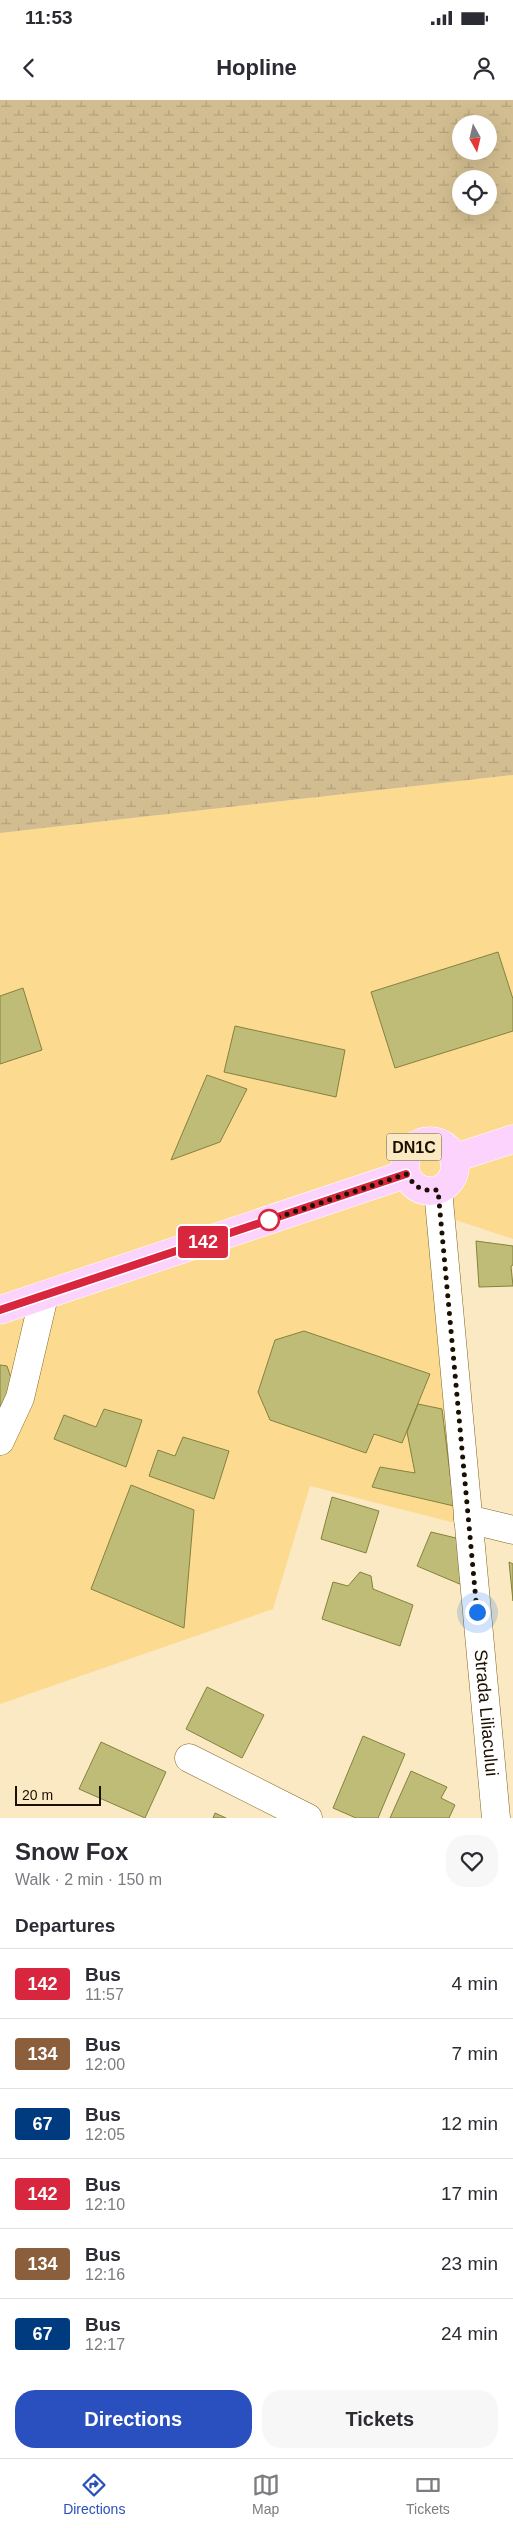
<!DOCTYPE html>
<meta charset="utf-8">
<style>
body{margin:0;font-family:Arial,sans-serif;background:#f7f7f7;color:#2b2b33;height:100vh;display:flex;flex-direction:column;font-size:19px;white-space:nowrap}
*{box-sizing:border-box;margin:0}
p{font-size:16px;color:#7c7c81}
.icon{flex:none;width:28px;height:28px;fill:none;stroke:currentColor;stroke-width:2;stroke-linecap:round;stroke-linejoin:round}
.map{position:relative;height:1718px;overflow:hidden}
.details{display:flex;flex-direction:column;background:#fff;flex:1}
.details>*{flex:none}
.badge{padding:0 10px;border-radius:4px;font-size:18px;line-height:32px}
.needle{width:32px;rotate:172deg}
.buttons{position:absolute;left:452px;top:15px;display:grid;gap:10px}
.buttons a{display:grid;place-items:center;width:45px;height:45px;border-radius:50%;background:#fff;box-shadow:0 5px 20px #0002;font-size:25px}
.scale{position:absolute;left:15px;bottom:12px;width:86px;box-sizing:border-box;padding-left:5px;border:2px solid #1b1000;border-top:0;font-size:14px;line-height:18px;white-space:nowrap;color:#1b1000;-webkit-text-stroke:4px #fbe9c3;paint-order:stroke}
.you{position:absolute;width:25px;height:25px;margin:-12px;border:4px solid #fff;border-radius:50%;background:#1a73e8;box-shadow:0 0 0 8px #1a73e833}
.map>.badge{position:absolute;translate:-50% -50%;box-shadow:0 0 0 2px #fff}
h2{padding:0 15px;font-size:19px;line-height:45px}
.round{display:grid;place-items:center;flex:none;width:52px;height:52px;border-radius:20px;background:#f7f7f7}
.headline{display:flex;align-items:center;justify-content:space-between;height:85px;padding:0 15px}
h1{font-size:24px;font-weight:800;line-height:38px}
.action{display:flex;gap:10px;margin-top:auto;padding:10px 15px}
.action a{flex:1;height:58px;border-radius:20px;background:#2a50bf;color:#fff;font-size:20px;font-weight:800;line-height:58px;text-align:center}
.action a+a{background:#f7f7f7;color:#2b2b33}
ul{padding:0;list-style:none}
li{display:flex;align-items:center;gap:15px;height:70px;padding:0 15px;border-top:1px solid #e1e1e2}
li div{flex:1}
li b{display:block;font-size:19px}
li em{font-style:normal}
li .badge{min-width:55px;font-weight:700;text-align:center}
.status{display:flex;justify-content:space-between;align-items:center;height:35px;padding:0 25px;background:#fff;direction:ltr}
.status svg{height:14px;fill:currentColor}
header{display:flex;justify-content:space-between;align-items:center;height:65px;padding:0 15px;background:#fff;font-size:22px;font-weight:800}
.tab-bar{display:flex;justify-content:space-around;align-items:center;height:70px;border-top:1px solid #e1e1e2;background:#fff;font-size:14px;color:#7c7c81}
.tab-bar a{display:grid;justify-items:center;gap:2px}
.tab-bar .selected{color:#2a50bf}
.map>svg:first-child{display:block}
</style>
<div class="status"><b>11:53</b><svg viewBox="0 0 49 12"><path d="M0 12V9h3v3zM5 12V6h3v6zM10 12V3h3v9zM15 12V0h3v12zM26 1h20v11H26zM47 4h2v5h-2z"/></svg></div>
<header><svg class="icon" aria-label="back" viewBox="0 0 24 24"><path d="M15 5l-7 7 7 7"/></svg>Hopline<svg class="icon" aria-label="person" viewBox="0 0 24 24"><circle cx="12" cy="8" r="4"/><path d="M4 21q1-7 8-7t8 7"/></svg></header>
<div class="map">
<svg width="513" height="1718" viewBox="0 0 513 1718">
<defs>
<pattern id="wetland-marsh" width="20" height="14" patternUnits="userSpaceOnUse" patternTransform="scale(1.25)"><rect width="20" height="14" fill="#d2bd90"/><path d="M1 5h8M5 5V1M11 12h8M15 12V8" fill="none" stroke="#b4a17a"/></pattern>
</defs>
<rect width="100%" height="100%" fill="#fbe9c3"/>
<polygon fill="#fcda90" points="513,675 513,1139 429,1111 459,1424 310,1386 273,1509 0,1604 0,733"/>
<path fill="url(#wetland-marsh)" fill-rule="evenodd" d="M 0,0 L 513,0 L 513,675 L 0,733 ZM 461,24 L 489,24 L 489,51 L 461,51 ZM 461,79 L 489,79 L 489,106 L 461,106 Z"/>
<g fill="#bfbc77" stroke="#85813d">
<polygon points="498,852 513,899 513,931 395,968 371,892"/>
<polygon points="23,888 42,950 0,964 0,896"/>
<polygon points="235,926 345,950 336,997 224,972"/>
<polygon points="207,975 247,989 220,1042 171,1060"/>
<polygon points="476,1141 513,1146 513,1165 511,1166 513,1186 479,1187"/>
<polygon points="304,1231 430,1274 402,1343 374,1334 366,1353 270,1320 258,1292 275,1240"/>
<polygon points="0,1265 7,1266 14,1287 6,1306 0,1307"/>
<polygon points="418,1304 442,1309 454,1406 372,1387 380,1367 415,1373 407,1332"/>
<polygon points="104,1309 142,1320 126,1367 54,1339 64,1315 96,1327"/>
<polygon points="183,1337 229,1351 214,1399 149,1376 158,1350 175,1356"/>
<polygon points="131,1385 194,1410 184,1528 91,1489"/>
<polygon points="332,1397 379,1411 366,1453 321,1439"/>
<polygon points="431,1432 460,1439 462,1485 417,1466"/>
<polygon points="509,1462 513,1464 513,1501"/>
<polygon points="360,1472 371,1476 373,1489 413,1505 400,1546 322,1519 333,1482 348,1486"/>
<polygon points="207,1587 264,1615 242,1658 186,1629"/>
<polygon points="363,1636 405,1654 378,1718 356,1718 333,1708"/>
<polygon points="101,1642 166,1672 145,1718 79,1689"/>
<polygon points="411,1671 447,1687 441,1698 455,1705 449,1718 390,1718"/>
<polygon points="215,1713 226,1718 213,1718"/>
</g>
<g fill="none" stroke-linecap="round" stroke-linejoin="round">
<g stroke="#806522" stroke-width="29">
<g id="street">
<path id="s1" d="M 438,1090 L 496,1718"/>
<polyline points="0,1341 20,1298 44,1196"/>
<polyline points="468,1419 513,1430"/>
<polyline points="189,1658 308,1718"/>
</g>
</g>
<g stroke="#fff" stroke-width="29">
<g id="primary">
<circle cx="430" cy="1066" r="25"/>
<polyline points="455,1058 513,1039"/>
<polyline points="0,1210 406,1074"/>
</g>
</g>
<use href="#street" stroke="#fff" stroke-width="28"/>
<use href="#primary" stroke="#fbd3fd" stroke-width="28"/>
</g>
<g fill="none" stroke-linecap="round" stroke-linejoin="round">
<g stroke="#fff" stroke-width="11">
<polyline id="line" points="0,1210 406,1074"/>
</g>
<use href="#line" stroke="#d7263d" stroke-width="8"/>
<path stroke="#1b1000" stroke-width="5" stroke-dasharray="0 9" d="M 269,1120 L 261,1123 L 406,1074 C 417,1088 419,1091 438,1090 L 477,1512"/>
</g>
<circle fill="#fff" stroke="#d7263d" stroke-width="2.5" cx="269" cy="1120" r="10"/>
<g text-anchor="middle" dominant-baseline="central" stroke-width="4" stroke-linejoin="round" paint-order="stroke">
<rect fill="#fbe9c3" stroke="#5e513a" stroke-width="1" x="386.5" y="1033.5" width="55" height="27" rx="4"/>
<g font-size="16" font-weight="bold" fill="#1b1000">
<text x="414" y="1047">DN1C</text>
</g>
<g font-size="18" fill="#1b1000" stroke="#fbe9c3">
<text stroke="none"><textPath href="#s1" startOffset="525">Strada Liliacului</textPath></text>
</g>
</g>
</svg>
<div class="buttons">
<a><svg class="needle" viewBox="-14 -14 28 28"><path d="M0-13l5 13h-10z" fill="#e53935"/><path d="M0 13l5-13h-10z" fill="#7c7c81"/></svg></a>
<a><svg class="icon" aria-label="locate" viewBox="0 0 24 24"><circle cx="12" cy="12" r="6"/><path d="M12 2v4M12 18v4M2 12h4M18 12h4"/></svg></a>
</div>
<div class="scale">20 m</div>
<div class="you" style="left:477px;top:1512px"></div>
<b class="badge" style="left:203px;top:1142px;background:#d7263d;color:#fff">142</b>
</div>
<section class="details">
<div class="headline"><div><h1>Snow Fox</h1><p>Walk · 2 min · 150 m</p></div><a class="round"><svg class="icon" aria-label="heart" viewBox="0 0 24 24"><path d="M12 20l-8-8c-3-5 5-10 8-4 3-6 11-1 8 4z"/></svg></a></div>
<h2>Departures</h2>
<ul>
<li><span class="badge" style="background:#d7263d;color:#fff">142</span><div><b>Bus</b><p>11:57</p></div><em>4 min</em></li>
<li><span class="badge" style="background:#8b5e3c;color:#fff">134</span><div><b>Bus</b><p>12:00</p></div><em>7 min</em></li>
<li><span class="badge" style="background:#003b80;color:#fff">67</span><div><b>Bus</b><p>12:05</p></div><em>12 min</em></li>
<li><span class="badge" style="background:#d7263d;color:#fff">142</span><div><b>Bus</b><p>12:10</p></div><em>17 min</em></li>
<li><span class="badge" style="background:#8b5e3c;color:#fff">134</span><div><b>Bus</b><p>12:16</p></div><em>23 min</em></li>
<li><span class="badge" style="background:#003b80;color:#fff">67</span><div><b>Bus</b><p>12:17</p></div><em>24 min</em></li>
</ul>
<div class="action"><a>Directions</a><a>Tickets</a></div>
</section>
<nav class="tab-bar">
<a class="selected"><svg class="icon" aria-label="directions" viewBox="0 0 24 24"><path d="M12 3l9 9-9 9-9-9zM9 14v-3h6M13 9l2 2-2 2"/></svg>Directions</a>
<a><svg class="icon" aria-label="map" viewBox="0 0 24 24"><path d="M3 6l6-2 6 2 6-2v14l-6 2-6-2-6 2zM9 4v14M15 6v14"/></svg>Map</a>
<a><svg class="icon" aria-label="tickets" viewBox="0 0 24 24"><path d="M3 7h18v10H3zM15 7v10"/></svg>Tickets</a>
</nav>
